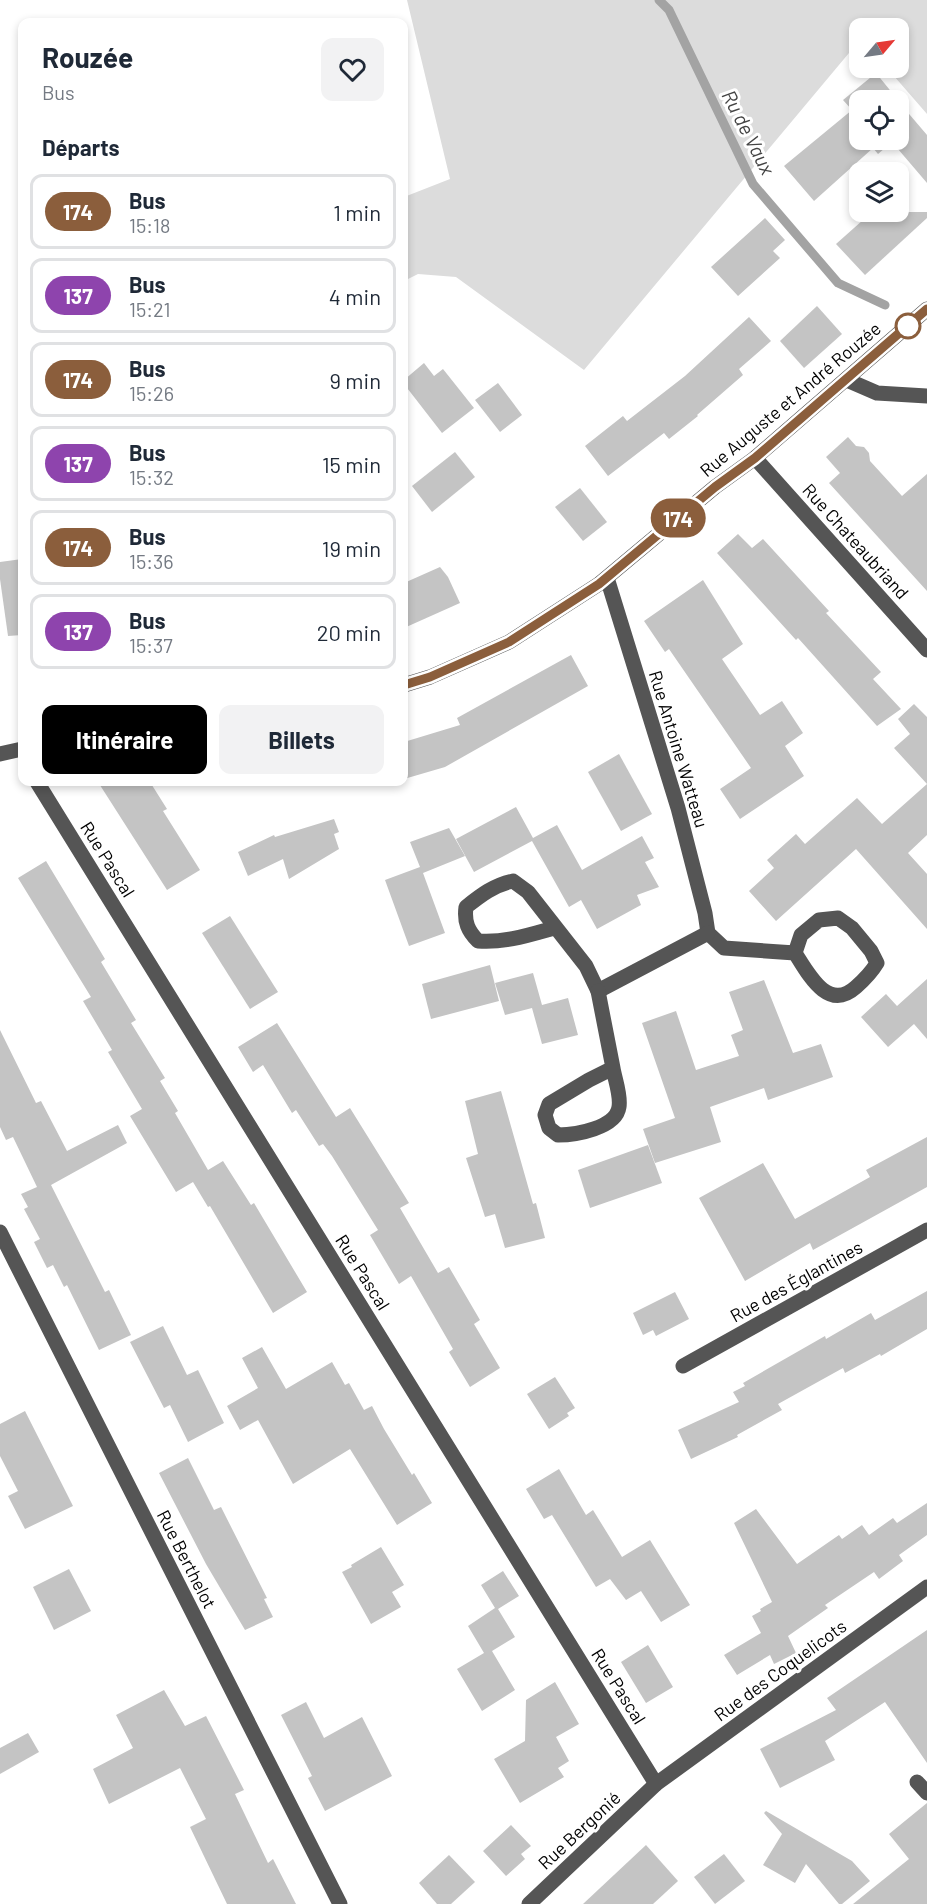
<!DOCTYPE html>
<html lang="fr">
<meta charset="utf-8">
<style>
body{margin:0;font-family:Barlow,sans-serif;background:#f2f2f3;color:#1f2937;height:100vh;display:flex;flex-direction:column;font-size:22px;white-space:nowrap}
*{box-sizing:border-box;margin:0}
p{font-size:20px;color:#747a83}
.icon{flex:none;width:33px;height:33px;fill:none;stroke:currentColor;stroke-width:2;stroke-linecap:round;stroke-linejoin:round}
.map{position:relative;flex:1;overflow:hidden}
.sheet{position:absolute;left:18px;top:18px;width:390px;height:768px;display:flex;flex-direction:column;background:#fff;border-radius:12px;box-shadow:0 3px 9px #0003}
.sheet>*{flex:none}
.badge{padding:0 12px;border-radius:20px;font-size:21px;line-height:39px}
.needle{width:39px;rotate:61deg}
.fabs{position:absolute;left:849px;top:18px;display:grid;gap:12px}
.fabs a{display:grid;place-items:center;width:60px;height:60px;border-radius:12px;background:#fff;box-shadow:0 3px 9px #0003;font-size:30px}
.map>.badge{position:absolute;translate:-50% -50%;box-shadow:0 0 0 3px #fff}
h2{padding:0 24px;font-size:22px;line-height:54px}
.round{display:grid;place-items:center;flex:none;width:63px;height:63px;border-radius:12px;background:#f2f2f3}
.overview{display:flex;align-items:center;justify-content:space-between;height:102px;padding:0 24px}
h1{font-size:28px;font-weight:700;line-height:45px}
.primary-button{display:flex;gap:12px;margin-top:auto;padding:12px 24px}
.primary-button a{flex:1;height:69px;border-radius:12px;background:#000;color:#fff;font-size:24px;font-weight:700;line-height:69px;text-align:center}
.primary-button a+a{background:#f2f2f3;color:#1f2937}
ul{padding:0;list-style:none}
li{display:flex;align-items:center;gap:18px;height:75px;margin:0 12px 9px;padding:0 12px;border:3px solid #e0e1e3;border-radius:12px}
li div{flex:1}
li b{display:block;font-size:22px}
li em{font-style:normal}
li .badge{min-width:66px;font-weight:700;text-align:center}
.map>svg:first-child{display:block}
</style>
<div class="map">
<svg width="927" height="1904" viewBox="0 0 927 1904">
<rect width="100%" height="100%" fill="#fff"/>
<polygon fill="#dcdcdc" points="407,0 927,0 927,114 887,68 898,68 898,28 860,28 859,41 584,370 456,277 418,274 404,281 404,197 450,179"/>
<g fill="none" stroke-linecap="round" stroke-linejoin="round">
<polyline stroke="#a3a3a3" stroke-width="9" points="659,0 669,10 753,184 838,283 885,305"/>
</g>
<g fill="#c4c4c4">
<polygon points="876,73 898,100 860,100 860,140 898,140 898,101 927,135 927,183 892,142 878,154 873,148 814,201 784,166 852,110 843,100"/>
<polygon points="872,212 927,212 927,218 865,275 836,244"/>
<polygon points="765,218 785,240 773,251 780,258 738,296 711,267"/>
<polygon points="817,306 842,334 804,368 780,341"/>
<polygon points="749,317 771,341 739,369 743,375 697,415 698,416 669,439 664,433 608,476 585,446 623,416 627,421 685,376"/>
<polygon points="424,363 434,376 443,369 474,408 442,433 404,384 404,380"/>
<polygon points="498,383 522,415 500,432 475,400"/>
<polygon points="848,437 856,446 864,447 869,453 870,461 902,496 927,474 927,591 829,483 840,473 826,457"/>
<polygon points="455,452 475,477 432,512 412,486"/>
<polygon points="580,488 607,522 583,541 555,507"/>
<polygon points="738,534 752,548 763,539 829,611 826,613 881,672 873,679 901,709 877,726 798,638 796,640 717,553"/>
<polygon points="22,559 22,635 8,636 0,579 0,562"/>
<polygon points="440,567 448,577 460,603 404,628 404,583"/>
<polygon points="703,580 743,644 722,659 760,715 782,701 803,733 785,746 804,776 740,819 720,789 751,768 669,649 665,652 644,621"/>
<polygon points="571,655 588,686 445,767 404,779 404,742 460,725 457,718"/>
<polygon points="914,704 927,717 927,835 908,853 927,874 927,929 856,849 776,921 749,891 774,868 767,860 796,834 805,844 857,798 882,824 927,784 894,748 910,734 898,719"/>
<polygon points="619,754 652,814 621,831 588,772"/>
<polygon points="98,782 150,782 167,809 163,811 200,870 167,890"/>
<polygon points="516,807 533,838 557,825 582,870 642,836 654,858 645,862 659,887 637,895 641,905 597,929 581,900 569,907 532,841 474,872 456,839"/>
<polygon points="334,819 339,832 334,834 339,849 289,879 283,859 248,876 238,852 274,835 275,837"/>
<polygon points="449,828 465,856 423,873 445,933 409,946 385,880 420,867 410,842"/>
<polygon points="46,861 105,959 101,962 136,1020 131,1023 165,1078 160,1081 178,1111 175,1113 208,1170 223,1161 251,1205 254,1203 307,1292 273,1313 210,1206 208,1207 193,1182 176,1192 130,1116 142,1109 108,1052 112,1050 83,1001 91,997 18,878"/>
<polygon points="230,916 278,992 250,1009 202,933"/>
<polygon points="490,965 499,1001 431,1019 422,984"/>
<polygon points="533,973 542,1005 568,998 578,1035 542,1044 532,1008 505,1015 495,983"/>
<polygon points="927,979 927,1039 914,1024 888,1047 861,1017 886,994 897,1006"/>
<polygon points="764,980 793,1053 821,1044 833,1077 768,1100 764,1088 710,1107 721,1142 655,1163 643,1129 675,1118 642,1023 676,1011 696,1070 739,1056 731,1035 743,1030 729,992"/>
<polygon points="277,1023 336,1117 350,1108 409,1203 400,1208 438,1273 449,1267 480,1320 474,1324 500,1368 470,1387 449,1352 453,1349 411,1276 399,1284 370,1235 378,1230 332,1156 323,1144 319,1146 296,1110 292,1113 263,1065 253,1072 238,1047"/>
<polygon points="0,1030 36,1103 41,1101 67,1151 118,1125 127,1143 51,1185 105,1292 109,1290 131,1335 99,1350 67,1285 64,1287 53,1265 47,1268 34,1242 40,1239 24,1209 28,1207 21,1194 37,1187 13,1137 6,1140 0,1127"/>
<polygon points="501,1091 533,1204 536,1203 545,1238 505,1248 495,1214 485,1217 466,1158 478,1154 465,1101"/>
<polygon points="927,1137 927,1187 813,1250 810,1243 745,1281 699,1198 763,1163 795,1219 870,1177 866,1170"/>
<polygon points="648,1145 662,1183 590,1208 578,1170"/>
<polygon points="927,1291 927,1329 881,1356 880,1354 845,1373 843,1368 778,1404 782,1410 737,1435 738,1437 691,1459 678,1430 739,1402 733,1392 745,1386 743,1383 825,1336 826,1339 871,1313 875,1320"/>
<polygon points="675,1292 689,1319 656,1336 653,1330 643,1335 633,1313"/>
<polygon points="163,1326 187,1375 198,1370 224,1423 188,1442 170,1405 164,1408 130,1342"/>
<polygon points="262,1347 286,1389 332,1362 345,1385 349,1383 364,1410 372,1406 384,1429 412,1475 414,1473 432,1503 397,1525 350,1449 293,1484 258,1420 240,1430 227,1406 258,1388 242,1358"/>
<polygon points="555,1377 575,1408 567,1413 569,1416 549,1429 527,1394"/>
<polygon points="25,1411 73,1506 25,1529 8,1496 18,1491 0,1456 0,1424"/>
<polygon points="188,1458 214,1510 221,1507 267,1598 264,1599 273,1617 245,1630 206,1564 159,1473"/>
<polygon points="559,1469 586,1515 593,1510 622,1557 650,1540 690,1605 661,1622 641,1591 626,1600 610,1579 596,1587 552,1515 544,1519 526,1489"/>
<polygon points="927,1503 927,1535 899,1555 903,1561 879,1579 874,1572 825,1605 828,1608 788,1636 796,1653 774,1664 770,1655 737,1675 724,1655 761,1633 752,1616 761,1611 760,1609 772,1602 734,1523 756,1509 797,1564 839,1535 842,1539 862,1525 869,1535 893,1518 897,1523"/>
<polygon points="381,1547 404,1585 392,1592 401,1607 371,1624 342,1572 352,1567 351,1565"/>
<polygon points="69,1569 91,1611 54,1630 33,1587"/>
<polygon points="503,1571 519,1596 498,1609 515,1637 492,1651 515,1690 482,1711 457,1669 484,1653 468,1626 495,1608 481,1585"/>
<polygon points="927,1630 927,1763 885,1702 825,1741 835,1760 780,1788 760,1749 836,1710 827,1698"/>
<polygon points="648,1645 673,1687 646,1703 621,1662"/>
<polygon points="555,1682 579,1724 556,1737 569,1761 558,1768 564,1777 520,1803 494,1759 525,1741 526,1700"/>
<polygon points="164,1690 185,1726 206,1716 244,1790 235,1794 268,1863 273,1859 296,1904 227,1904 190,1827 206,1819 180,1768 109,1804 93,1769 133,1748 116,1715"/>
<polygon points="306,1702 324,1738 362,1717 392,1776 325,1811 308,1778 312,1776 281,1715"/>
<polygon points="28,1733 39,1752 0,1774 0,1748"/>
<polygon points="927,1803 927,1904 853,1904 909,1859 889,1834"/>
<polygon points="766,1811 852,1861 870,1881 842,1904 839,1904 806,1864 795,1883 763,1865 782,1834 764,1813"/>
<polygon points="511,1825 531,1846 521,1854 525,1859 506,1876 483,1851"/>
<polygon points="646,1845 678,1881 653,1904 583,1904"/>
<polygon points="724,1854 745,1881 715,1904 694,1877"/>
<polygon points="449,1855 475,1882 451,1904 437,1904 419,1883"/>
</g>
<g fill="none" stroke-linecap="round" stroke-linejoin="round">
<g stroke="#555" stroke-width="15">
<polyline points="847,380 877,393 927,396"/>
<polyline points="755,458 927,650"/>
<path d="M 607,578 L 678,808 L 705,913 L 708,933 L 724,948 L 795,953 C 809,975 828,1012 856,987 C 865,979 871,973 877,963 L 871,951 L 852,928 L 838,918 L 819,920 L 801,935 L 795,953"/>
<polyline points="404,685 430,677 509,642 599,584 715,487 755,458 927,309"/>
<polyline points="0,754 22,749"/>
<polyline points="37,782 656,1784"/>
<path d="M 554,928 C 529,935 505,943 478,941 C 468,931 464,922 466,907 C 481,895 494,885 513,881 L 528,892 L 586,966 L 598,991 L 708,933"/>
<path d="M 598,991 L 613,1068 L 589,1080 L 549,1104 L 545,1115 L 549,1128 L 558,1135 C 576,1135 616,1128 619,1107 C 621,1095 615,1080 613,1068"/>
<polyline points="0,1232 340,1904"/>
<polyline points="683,1366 927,1230"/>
<polyline points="917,1782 927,1793"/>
<polyline points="529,1904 656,1784 927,1587"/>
</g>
</g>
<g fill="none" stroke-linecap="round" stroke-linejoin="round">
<g stroke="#fff" stroke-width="14">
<polyline id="line" points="404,685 430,677 509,642 599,584 715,487 755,458 927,309"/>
</g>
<use href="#line" stroke="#8b5e3c" stroke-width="9"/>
</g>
<circle fill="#fff" stroke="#8b5e3c" stroke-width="3" cx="908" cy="326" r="12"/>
<g text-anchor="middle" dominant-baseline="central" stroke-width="6" stroke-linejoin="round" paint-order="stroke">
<g font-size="18" fill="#000" stroke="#fff">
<text transform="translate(790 399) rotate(-40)">Rue Auguste et André Rouzée</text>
<text transform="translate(856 541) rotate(48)">Rue Chateaubriand</text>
<text transform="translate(679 749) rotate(73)">Rue Antoine Watteau</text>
<text transform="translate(108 859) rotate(58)">Rue Pascal</text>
<text transform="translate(363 1272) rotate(58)">Rue Pascal</text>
<text transform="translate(796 1281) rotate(-29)">Rue des Églantines</text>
<text transform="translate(187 1559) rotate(63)">Rue Berthelot</text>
<text transform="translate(780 1670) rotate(-36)">Rue des Coquelicots</text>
<text transform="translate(619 1686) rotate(58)">Rue Pascal</text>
<text transform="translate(579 1830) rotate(-43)">Rue Bergonié</text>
</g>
<g font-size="20" font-style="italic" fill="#444" stroke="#fff">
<text transform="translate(749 132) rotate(63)">Ru de Vaux</text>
</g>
</g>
</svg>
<div class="fabs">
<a><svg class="needle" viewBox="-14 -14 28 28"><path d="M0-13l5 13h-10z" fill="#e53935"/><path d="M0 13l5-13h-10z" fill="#747a83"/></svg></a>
<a><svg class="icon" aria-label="locate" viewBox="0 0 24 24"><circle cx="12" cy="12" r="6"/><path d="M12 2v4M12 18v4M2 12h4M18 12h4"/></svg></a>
<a><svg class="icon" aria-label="layers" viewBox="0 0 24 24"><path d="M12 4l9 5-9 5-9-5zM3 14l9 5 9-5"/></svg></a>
</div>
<b class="badge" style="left:678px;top:518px;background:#8b5e3c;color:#fff">174</b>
<section class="sheet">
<div class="overview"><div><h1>Rouzée</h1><p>Bus</p></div><a class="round"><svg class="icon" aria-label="heart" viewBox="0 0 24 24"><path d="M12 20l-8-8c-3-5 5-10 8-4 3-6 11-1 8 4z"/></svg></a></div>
<h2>Départs</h2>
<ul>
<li><span class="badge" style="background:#8b5e3c;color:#fff">174</span><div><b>Bus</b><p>15:18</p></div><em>1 min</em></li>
<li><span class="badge" style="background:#8e44ad;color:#fff">137</span><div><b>Bus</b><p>15:21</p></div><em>4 min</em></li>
<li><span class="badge" style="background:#8b5e3c;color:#fff">174</span><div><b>Bus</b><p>15:26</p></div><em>9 min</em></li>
<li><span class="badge" style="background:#8e44ad;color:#fff">137</span><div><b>Bus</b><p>15:32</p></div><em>15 min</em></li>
<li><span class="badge" style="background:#8b5e3c;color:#fff">174</span><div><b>Bus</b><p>15:36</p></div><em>19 min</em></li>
<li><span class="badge" style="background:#8e44ad;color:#fff">137</span><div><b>Bus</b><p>15:37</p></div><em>20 min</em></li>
</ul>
<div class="primary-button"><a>Itinéraire</a><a>Billets</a></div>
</section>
</div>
